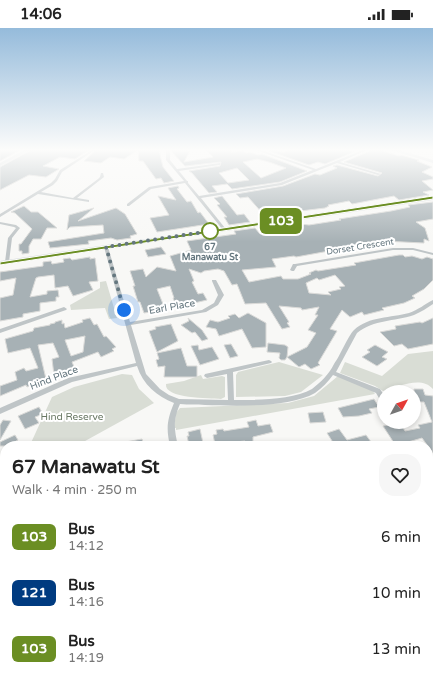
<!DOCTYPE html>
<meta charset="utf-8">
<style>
body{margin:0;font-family:"Varela Round",sans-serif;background:#f6f6f6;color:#222;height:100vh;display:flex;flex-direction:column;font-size:15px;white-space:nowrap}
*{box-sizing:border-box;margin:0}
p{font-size:13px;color:#767676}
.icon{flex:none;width:22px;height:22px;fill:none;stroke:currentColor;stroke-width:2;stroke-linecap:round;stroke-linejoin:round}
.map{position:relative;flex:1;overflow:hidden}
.details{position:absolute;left:0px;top:413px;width:433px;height:244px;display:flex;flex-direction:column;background:#fff;border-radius:16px 16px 0 0;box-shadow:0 2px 6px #0003}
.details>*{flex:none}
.badge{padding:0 8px;border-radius:6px;font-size:14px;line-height:26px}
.needle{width:26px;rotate:50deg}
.fabs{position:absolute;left:377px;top:357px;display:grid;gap:8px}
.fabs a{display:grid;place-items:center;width:44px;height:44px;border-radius:50%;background:#fff;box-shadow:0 2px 6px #0003;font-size:20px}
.you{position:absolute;width:20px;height:20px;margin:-10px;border:3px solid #fff;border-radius:50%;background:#1a73e8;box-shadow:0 0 0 6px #1a73e833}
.map>.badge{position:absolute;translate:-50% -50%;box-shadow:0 0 0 2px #fff}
.round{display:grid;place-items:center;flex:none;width:42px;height:42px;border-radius:16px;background:#f6f6f6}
.headline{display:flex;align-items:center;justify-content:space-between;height:68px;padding:0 12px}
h1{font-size:19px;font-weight:700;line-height:30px}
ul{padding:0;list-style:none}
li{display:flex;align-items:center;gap:12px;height:56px;padding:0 12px}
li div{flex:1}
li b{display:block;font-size:15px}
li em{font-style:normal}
li .badge{min-width:44px;font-weight:700;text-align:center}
.status{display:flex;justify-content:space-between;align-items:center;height:28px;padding:0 20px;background:#fff;direction:ltr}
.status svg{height:11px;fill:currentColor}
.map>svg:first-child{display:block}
</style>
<div class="status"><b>14:06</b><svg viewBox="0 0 49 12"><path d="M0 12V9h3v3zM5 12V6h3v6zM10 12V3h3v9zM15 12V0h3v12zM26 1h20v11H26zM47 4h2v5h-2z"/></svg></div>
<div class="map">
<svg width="433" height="657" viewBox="0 0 433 657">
<rect width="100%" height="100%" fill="#f8f8f6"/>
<g fill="#d9ddd5">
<polygon points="106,253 117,290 109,291 105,280 71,282 70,277 100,260 100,254"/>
<path d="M 433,323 L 433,361 C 421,347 398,359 383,363 L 375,358 L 340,345 L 345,334 L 382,348 L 408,326 Z"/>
<polygon points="279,334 323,347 301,364 285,368 236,369 236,347 238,344"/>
<polygon points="122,346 132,347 139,361 154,375 76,418 28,418 30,417 52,369 74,359"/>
<path d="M 201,347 L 203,351 L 222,348 L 225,349 L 225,369 L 221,371 C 210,370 164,371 166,356 L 184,353 Z"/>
<polygon points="338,348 371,361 375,366 176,402 176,400 174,400 176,385 180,380 288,375 314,368"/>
<polygon points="428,527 433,527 433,572 428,573"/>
<polygon points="5,541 5,613 0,612 0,542"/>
</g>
<polygon fill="#b8c5c8" points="0,612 5,613 5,652 16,652 16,657 0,657"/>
<g fill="#a7b1b5" stroke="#dadad8" fill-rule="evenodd">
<polygon points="0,122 20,122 0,133"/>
<polygon points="31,122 89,122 75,131 60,129 43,138 59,141 46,149 29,147 0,162 0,139"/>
<polygon points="96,122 138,122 124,131 110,129 101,135 84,133"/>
<polygon points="138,122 159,122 163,139 174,153 164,155 161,150 156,151 143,133 139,133"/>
<path d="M 172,122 L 190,123 L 184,134 L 213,129 L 206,122 L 232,122 L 231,124 L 243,123 L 246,125 L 250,124 L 258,127 L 262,126 L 307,143 L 280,154 L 232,161 L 227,156 L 212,158 L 217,164 L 209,165 L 192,145 L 189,143 L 220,138 L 221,134 L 185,138 L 172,124 ZM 257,131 L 269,134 L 286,140 L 261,150 L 243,134 ZM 237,140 L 249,152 L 228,155 L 219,145 Z"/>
<polygon points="271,122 284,124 289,122 348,122 354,124 325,136 318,134 309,137 269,123"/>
<polygon points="372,122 380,122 399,128 401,127 419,132 417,133 432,139 422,144 433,149 433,151 422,153 433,162 423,164 429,167 399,172 394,168 352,176 349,173 328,177 329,178 325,180 267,187 264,187 248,169 240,170 236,166 283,158 315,146 320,147 337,140 333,138 337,137 378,148 382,145 344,134"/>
<polygon points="178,158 179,160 177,161 187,174 191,173 198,185 200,184 209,196 157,204 150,190 169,187 158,168 176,172 168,160"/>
<polygon points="222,168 237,187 244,186 250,194 229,197 224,189 227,189 217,177 220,176 214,170"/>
<path d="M 433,174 L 433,191 L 416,194 L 425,200 L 429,213 L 424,211 L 424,215 L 384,213 L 296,229 L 294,228 L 272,231 L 276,239 L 242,242 L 249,254 L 281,248 L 283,251 L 298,251 L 311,246 L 309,245 L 316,242 L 318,243 L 356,237 L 354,235 L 399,227 L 403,227 L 405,229 L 412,228 L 422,231 L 427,229 L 433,231 L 433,252 L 424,261 L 412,268 L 415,270 L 404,275 L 382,280 L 384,282 L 364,287 L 362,284 L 350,289 L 342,282 L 330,301 L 337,303 L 318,335 L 320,337 L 311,341 L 305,336 L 299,339 L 287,329 L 285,332 L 281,332 L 279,330 L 280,325 L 267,324 L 268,315 L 285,317 L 288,319 L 287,329 L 307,319 L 316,305 L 308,302 L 318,287 L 315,287 L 319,279 L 302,282 L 301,280 L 279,278 L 289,294 L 287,295 L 290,299 L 282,301 L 266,275 L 245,276 L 237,256 L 232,257 L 224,243 L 218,241 L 204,243 L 201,245 L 189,241 L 194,253 L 192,254 L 198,266 L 203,265 L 207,272 L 177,279 L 173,270 L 174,270 L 170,258 L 157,261 L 163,276 L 161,277 L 163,282 L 144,285 L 140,274 L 138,274 L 133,258 L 135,258 L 130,243 L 143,241 L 146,249 L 157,239 L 176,243 L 170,228 L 191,222 L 187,213 L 236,206 L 234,203 L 255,200 L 260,206 L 278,203 L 277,202 L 293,198 L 292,197 L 300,196 L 309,197 L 341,192 L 339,191 L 391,183 L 410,179 L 408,177 ZM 335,247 L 345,258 L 339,259 L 341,261 L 328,264 L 331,267 L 309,265 L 306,255 L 317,250 L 319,252 Z"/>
<polygon points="24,178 31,184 38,184 57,200 47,200 41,211 33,211 29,218 29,225 22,226 22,223 19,223 19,216 21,216 32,201 15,185 11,184"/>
<polygon points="94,180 78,193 116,180 125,186 137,206 130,208 131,210 117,212 111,210 88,213 89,216 50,220 48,214 104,205 103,197 70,199 67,202 69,187"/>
<polygon points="161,219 166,226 148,229 145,222"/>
<polygon points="90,229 90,231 95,230 98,253 89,254 93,262 73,268 68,258 55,260 54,247 38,249 36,250 30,269 47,266 47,263 58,262 59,269 56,269 56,273 40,275 40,283 23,286 23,289 0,293 0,270 13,267 16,250 0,253 0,244 43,238 43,234 51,233 52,236 64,234 63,231 70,230 72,232"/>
<polygon points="248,285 266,295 266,319 252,320 242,301 219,308 216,301 206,299 210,292 218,294 230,290 228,288 235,286 239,290"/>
<path d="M 90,290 L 94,297 L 97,296 L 104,309 L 106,308 L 116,319 L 112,321 L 114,323 L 101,329 L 98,324 L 72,334 L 75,341 L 54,347 L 52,331 L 59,329 L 53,315 L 38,317 L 46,351 L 34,354 L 34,356 L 27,359 L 26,357 L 0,368 L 0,358 L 17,352 L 15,344 L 24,340 L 26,343 L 38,340 L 30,320 L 8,325 L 5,311 L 33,303 L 34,300 L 50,297 L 50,296 L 55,295 L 55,294 L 62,292 L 62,296 L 64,295 L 65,300 L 83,294 L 82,292 ZM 85,308 L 83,324 L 71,328 L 65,312 Z"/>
<polygon points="188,290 202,302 208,311 202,313 195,304 192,305 181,297 189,293"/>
<polygon points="433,290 433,316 408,321 402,316 394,318 380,304 396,301 395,298 420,294 422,295"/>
<polygon points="171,296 178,313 157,324 149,303 156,301 155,299"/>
<polygon points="231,316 238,328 230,330 224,317"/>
<polygon points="198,317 199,322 212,319 219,331 200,337 191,318"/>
<polygon points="375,317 388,324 382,329 387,331 377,338 362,329 370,324 367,322"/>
<polygon points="181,320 187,338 197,338 197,349 164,349 165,338 158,339 156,332 159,331 157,325"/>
<polygon points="414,361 423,361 425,367 433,368 433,425 422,410 408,414 410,417 396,418 383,398 400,395 405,403 420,400 418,397 432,394 424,374 414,374"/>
<polygon points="374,371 379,379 369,381 372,385 359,388 343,389 338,380"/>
<polygon points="39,379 43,386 35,389 39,395 25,401 18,388"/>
<polygon points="323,384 326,394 310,395 308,385"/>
<polygon points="3,392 11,393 0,412 0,397"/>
<polygon points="256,392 258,398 270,396 273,404 253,409 253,418 245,418 245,413 215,416 213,407 217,406 216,402 223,401 224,403 249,399 247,394"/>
<polygon points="200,401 203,415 189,417 187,408 189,408 188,404"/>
<polygon points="339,401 347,412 366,407 374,418 333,418 334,416 327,405"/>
<polygon points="15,407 18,412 11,416 13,418 0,418 0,414"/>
<polygon points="142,411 144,418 120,418 120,415"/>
</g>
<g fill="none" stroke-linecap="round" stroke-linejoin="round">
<g fill="#bfc5c7" fill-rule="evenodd">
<polygon points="92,122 95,122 62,144 57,153 53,157 41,164 73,170 98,151 100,149 101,145 103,145 104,149 77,170 89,172 89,174 38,166 0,189 0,186 51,155 55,151 60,142"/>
<polygon points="166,122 170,122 170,132 177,141 220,135 220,137 219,137 179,143 187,153 188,153 188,155 199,168 280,155 313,142 256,122 261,122 316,141 363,122 367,122 340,134 381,146 378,147 337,135 282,157 201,170 225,200 225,202 223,202 185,155 151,161 129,178 127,178 127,176 149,159 184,153 166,132"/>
<polygon points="0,194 16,197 20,200 12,210 9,234 7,235 5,234 8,210 16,200 14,199 0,196"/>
<path d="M 104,218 L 106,218 L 108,219 L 130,294 L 202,282 L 214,275 L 218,267 L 212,253 L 212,252 L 216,252 L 224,267 L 218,277 L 206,284 L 131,297 L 146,346 L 160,361 L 169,367 L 179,371 L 228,372 L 227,346 L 207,350 L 204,348 L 205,346 L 269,332 L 271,333 L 272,334 L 271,335 L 233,344 L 234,372 C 256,372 293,372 312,361 C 321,354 329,346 334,336 C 340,328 348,308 354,302 C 369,288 391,290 409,285 C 418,282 425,276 433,272 L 433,276 C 427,280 421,284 414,287 C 393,294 375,291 357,305 L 336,344 L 380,361 L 384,367 L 384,375 L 382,375 L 376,365 L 333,347 C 328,354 322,360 315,365 C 289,380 235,378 205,377 C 197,376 189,377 180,376 C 173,392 174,401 178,418 L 170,418 C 166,400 167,392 174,375 C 157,368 143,357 137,338 L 72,354 L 0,386 L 0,380 L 68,350 L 136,335 L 104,219 Z"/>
<polygon points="393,220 413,220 433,225 433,227 413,222 393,222 297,238 294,243 292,243 290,242 293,236 295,236"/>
<polygon points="64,279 67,281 66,282 0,305 0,301"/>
<path d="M 384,381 L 384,389 L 380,389 L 379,387 C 380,384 381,382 384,381 Z"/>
</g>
<g fill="#d4d9db" fill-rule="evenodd">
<polygon points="24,122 30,122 0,138 0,135"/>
<polygon points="391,122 399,122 433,132 433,135"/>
<polygon points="433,168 433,172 0,237 0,233"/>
</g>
</g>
<linearGradient id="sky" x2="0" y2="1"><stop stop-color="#95bbdb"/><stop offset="0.57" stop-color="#fcfcfb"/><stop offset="1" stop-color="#fcfcfb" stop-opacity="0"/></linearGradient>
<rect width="433" height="214" fill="url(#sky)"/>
<polygon fill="#6b8e23" stroke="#fff" points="433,168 433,171 0,237 0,234"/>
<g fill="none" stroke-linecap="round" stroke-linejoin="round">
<polyline stroke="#65777f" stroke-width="4" stroke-dasharray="0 7.2" points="124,282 106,219 210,203"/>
</g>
<circle fill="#fff" stroke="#6b8e23" stroke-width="2" cx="210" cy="203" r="8"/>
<g text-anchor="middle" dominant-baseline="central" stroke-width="4" stroke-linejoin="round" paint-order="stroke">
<g font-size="9" font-weight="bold" fill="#65777f" stroke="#fff">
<text x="210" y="219">67<tspan x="210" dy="10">Manawatu St</tspan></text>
</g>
<g font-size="9" fill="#65777f" stroke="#fff">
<text transform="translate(360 219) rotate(-9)">Dorset Crescent</text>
</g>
<g font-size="10" fill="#65777f" stroke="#fff">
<text transform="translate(172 279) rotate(-10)">Earl Place</text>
<text transform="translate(54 350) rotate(-21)">Hind Place</text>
</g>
<g font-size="10" fill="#697864" stroke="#fff">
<text x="72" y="389">Hind Reserve</text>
</g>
</g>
</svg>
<div class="fabs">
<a><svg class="needle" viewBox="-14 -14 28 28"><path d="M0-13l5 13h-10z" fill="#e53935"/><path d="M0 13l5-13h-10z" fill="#767676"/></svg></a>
</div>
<div class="you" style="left:124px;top:282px"></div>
<b class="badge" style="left:281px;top:193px;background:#6b8e23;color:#fff">103</b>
<section class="details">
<div class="headline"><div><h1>67 Manawatu St</h1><p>Walk · 4 min · 250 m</p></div><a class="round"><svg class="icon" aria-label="heart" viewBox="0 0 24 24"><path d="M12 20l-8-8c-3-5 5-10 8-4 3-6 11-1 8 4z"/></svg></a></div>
<ul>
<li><span class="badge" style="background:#6b8e23;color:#fff">103</span><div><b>Bus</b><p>14:12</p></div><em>6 min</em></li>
<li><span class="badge" style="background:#003b80;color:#fff">121</span><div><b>Bus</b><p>14:16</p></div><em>10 min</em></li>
<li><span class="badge" style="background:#6b8e23;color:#fff">103</span><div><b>Bus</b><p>14:19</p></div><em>13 min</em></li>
</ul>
</section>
</div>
